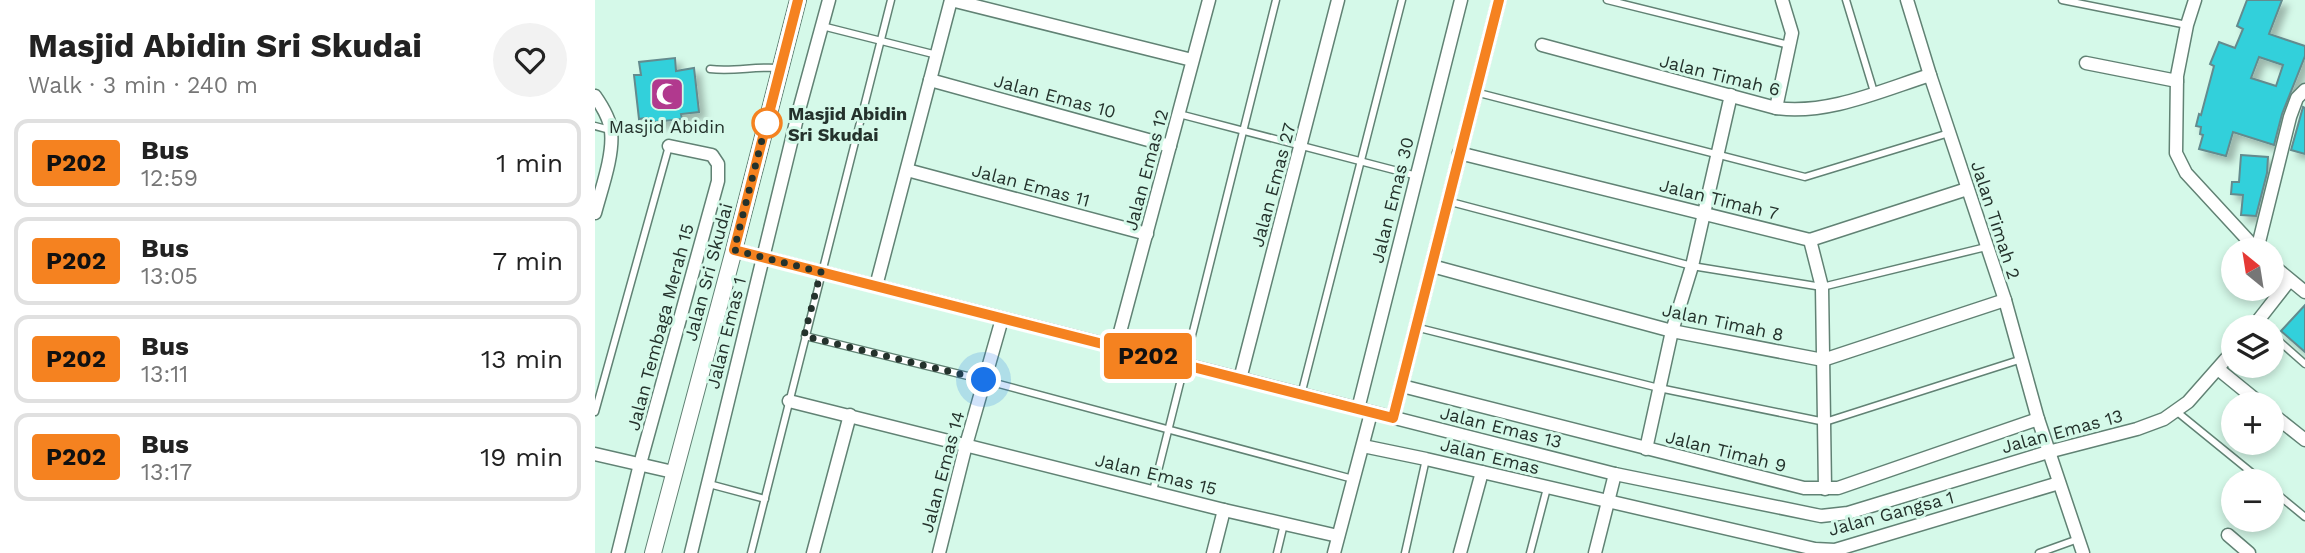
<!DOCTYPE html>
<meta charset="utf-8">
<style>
body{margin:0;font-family:"Work Sans",sans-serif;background:#f2f2f2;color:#222;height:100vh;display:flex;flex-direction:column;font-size:26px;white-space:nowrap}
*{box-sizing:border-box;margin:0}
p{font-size:23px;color:#767676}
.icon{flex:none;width:38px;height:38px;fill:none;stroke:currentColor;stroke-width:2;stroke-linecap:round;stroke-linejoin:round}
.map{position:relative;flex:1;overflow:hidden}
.drawer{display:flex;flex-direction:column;background:#fff;width:595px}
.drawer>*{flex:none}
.badge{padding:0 14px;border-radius:5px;font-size:24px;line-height:46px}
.needle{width:46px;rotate:330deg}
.fabs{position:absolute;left:1626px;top:238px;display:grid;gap:14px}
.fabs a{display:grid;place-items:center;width:63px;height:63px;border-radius:50%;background:#fff;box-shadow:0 4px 10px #0003;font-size:35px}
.you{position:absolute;width:35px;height:35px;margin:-18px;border:5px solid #fff;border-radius:50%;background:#1a73e8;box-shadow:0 0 0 10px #1a73e833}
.map>.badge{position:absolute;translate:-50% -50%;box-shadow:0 0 0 4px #fff}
.round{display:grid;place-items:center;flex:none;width:74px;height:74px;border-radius:37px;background:#f2f2f2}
.summary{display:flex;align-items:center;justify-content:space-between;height:119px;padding:0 28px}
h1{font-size:33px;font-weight:700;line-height:52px}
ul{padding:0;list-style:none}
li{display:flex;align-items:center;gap:21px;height:88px;margin:0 14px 10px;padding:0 14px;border:4px solid #e0e0e0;border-radius:14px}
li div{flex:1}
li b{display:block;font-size:26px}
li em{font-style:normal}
li .badge{min-width:77px;font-weight:700;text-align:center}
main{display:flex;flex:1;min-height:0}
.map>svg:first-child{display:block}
</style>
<main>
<section class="drawer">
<div class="summary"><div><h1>Masjid Abidin Sri Skudai</h1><p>Walk · 3 min · 240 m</p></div><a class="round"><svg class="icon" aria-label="heart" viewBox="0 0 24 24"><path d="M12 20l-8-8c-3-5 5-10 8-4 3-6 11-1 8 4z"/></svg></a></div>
<ul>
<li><span class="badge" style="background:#f58220;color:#111">P202</span><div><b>Bus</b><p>12:59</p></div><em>1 min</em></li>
<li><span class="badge" style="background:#f58220;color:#111">P202</span><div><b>Bus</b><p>13:05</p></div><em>7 min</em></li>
<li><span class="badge" style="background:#f58220;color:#111">P202</span><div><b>Bus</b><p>13:11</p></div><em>13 min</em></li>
<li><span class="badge" style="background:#f58220;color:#111">P202</span><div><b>Bus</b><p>13:17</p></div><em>19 min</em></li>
</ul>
</section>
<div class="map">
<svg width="1710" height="553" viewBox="0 0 1710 553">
<defs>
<filter id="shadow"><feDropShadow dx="6" dy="6" stdDeviation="3.5" flood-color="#0004"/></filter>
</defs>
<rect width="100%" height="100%" fill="#d5f9e9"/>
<g fill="#30d0db" stroke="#648b8e" stroke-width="2" fill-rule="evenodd" filter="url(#shadow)">
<path d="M 1652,0 L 1687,0 L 1674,34 L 1710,46 L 1710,56 L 1687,114 L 1679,145 L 1638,132 L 1631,156 L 1604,149 L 1608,135 L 1605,134 L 1606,127 L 1601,126 L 1604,114 L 1606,115 L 1619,66 L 1615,64 L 1624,42 L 1640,48 L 1648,29 L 1642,26 ZM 1664,57 L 1688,65 L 1681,86 L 1656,78 Z"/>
<polygon points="80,58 81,71 99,68 104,112 86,114 87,119 51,123 51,118 44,119 39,75 46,75 44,62"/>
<polygon points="1708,107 1710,108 1710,154 1696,150"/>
<polygon points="1646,155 1673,157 1672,173 1661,216 1646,215 1648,195 1636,194 1637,182 1644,182"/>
<polygon points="1710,305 1710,352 1686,331"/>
</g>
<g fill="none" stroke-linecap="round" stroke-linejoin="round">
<g stroke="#618274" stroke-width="9">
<g id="service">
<polyline points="1012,0 1194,45"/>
<polyline points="1251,0 1279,92"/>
<polyline points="1467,0 1592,25"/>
<polyline points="227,26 342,55"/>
<path d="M 115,69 C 139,72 160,66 183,68"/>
<polyline points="880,92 1210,177 1354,133"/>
<polyline points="584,114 822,176"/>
<polyline points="0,126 15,130"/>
<polyline points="852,201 1097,266 1227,287 1391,247"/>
<polyline points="820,327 1064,388 1230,422 1427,359"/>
<polyline points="1676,334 1710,364"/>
<polyline points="210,336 389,380 758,479"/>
<polyline points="706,395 807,0"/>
<polyline points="1581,411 1667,481"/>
<polyline points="0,412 74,146"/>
<polyline points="114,484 170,499"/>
<polyline points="1676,489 1710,517"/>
<polyline points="558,491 681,0"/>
<polyline points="156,553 296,0"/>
<polyline points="682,553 689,524"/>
<polyline points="810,553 831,459"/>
<polyline points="935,553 952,488"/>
<polyline points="1444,553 1483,539"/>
</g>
</g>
<g stroke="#618274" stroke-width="15">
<g id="minor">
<polyline points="356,0 597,60"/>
<polyline points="1312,0 1335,75 1410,300 1443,419 1488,553"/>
<polyline points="1600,0 1592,25 1582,76 1581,153 1591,173 1662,250"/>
<path d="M 947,45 L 1181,108 C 1233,115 1285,91 1335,75"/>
<polyline points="1491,63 1582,81"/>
<polyline points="335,80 575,146"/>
<path d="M 0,96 C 7,106 15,119 16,131 C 19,155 6,190 0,213"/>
<polyline points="1181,108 1197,33 1187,0"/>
<polyline points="864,153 1215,240 1372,189"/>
<polyline points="312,170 552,234"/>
<polyline points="1215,240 1227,287 1230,489"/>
<polyline points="139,250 1020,474 1226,516 1253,513 1453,452 1542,429 1569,419 1593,402 1638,351"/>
<polyline points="1662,250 1695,117 1702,98 1710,90"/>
<polyline points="1676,264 1710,292"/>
<polyline points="837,266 1077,331 1228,360 1410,300"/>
<polyline points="281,286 356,0"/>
<polyline points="1658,327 1694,281"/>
<polyline points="518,347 525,332 614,0"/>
<polyline points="1623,369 1666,404"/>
<polyline points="645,379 743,0"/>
<polyline points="807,386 1209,488 1243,488 1443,419"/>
<polyline points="194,401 629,510 743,536"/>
<polyline points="763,409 866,0"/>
<polyline points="1676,413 1710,440"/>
<polyline points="798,418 904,0"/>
<polyline points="768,446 831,459 1220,549 1240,550 1464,483"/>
<polyline points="1051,449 1077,331 1097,266 1136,95"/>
<polyline points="0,454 78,472"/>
<polyline points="1633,535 1654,553"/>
<polyline points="23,553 45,464 123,181 123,164 117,155 74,146"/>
<polyline points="96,553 204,110 234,0"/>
<polyline points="218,553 255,415"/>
<polyline points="344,553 371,445 407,319"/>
<polyline points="618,553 629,510"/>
<polyline points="739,553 776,413"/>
<polyline points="865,553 887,472"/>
<polyline points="1000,553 1020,474"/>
</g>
</g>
<g stroke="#618274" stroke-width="18">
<polyline id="tertiary" points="58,553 139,250 203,0"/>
</g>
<use href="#service" stroke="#fff" stroke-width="6"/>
<use href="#minor" stroke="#fff" stroke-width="12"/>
<use href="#tertiary" stroke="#fff" stroke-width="16"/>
</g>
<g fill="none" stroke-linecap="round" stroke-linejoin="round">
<g stroke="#fff" stroke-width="16">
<polyline id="line" points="203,0 139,250 798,418 904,0"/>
</g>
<use href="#line" stroke="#f58220" stroke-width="10"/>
<polyline stroke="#24322c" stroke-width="7" stroke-dasharray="0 12.6" points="172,123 172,120 139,250 226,272 209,336 389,380"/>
</g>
<defs>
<g id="mosque-square" transform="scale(1.75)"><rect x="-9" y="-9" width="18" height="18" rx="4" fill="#b1398e" stroke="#d5f9e9"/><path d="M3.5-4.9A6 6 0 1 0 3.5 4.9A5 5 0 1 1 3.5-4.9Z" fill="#fff"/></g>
</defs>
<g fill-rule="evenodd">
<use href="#mosque-square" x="72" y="94"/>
</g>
<circle fill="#fff" stroke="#f58220" stroke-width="3.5" cx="172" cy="123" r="14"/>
<g text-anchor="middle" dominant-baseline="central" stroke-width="6" stroke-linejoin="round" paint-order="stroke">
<g font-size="18" fill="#24322c" stroke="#d5f9e9">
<text transform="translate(1125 75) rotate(14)">Jalan Timah 6</text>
<text transform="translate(460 96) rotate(15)">Jalan Emas 10</text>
<text transform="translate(551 170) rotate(-75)">Jalan Emas 12</text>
<text transform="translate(436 185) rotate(15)">Jalan Emas 11</text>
<text transform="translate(678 185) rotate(-75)">Jalan Emas 27</text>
<text transform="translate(1124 199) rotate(14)">Jalan Timah 7</text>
<text transform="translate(797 200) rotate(-76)">Jalan Emas 30</text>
<text transform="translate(1401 220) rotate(72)">Jalan Timah 2</text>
<text transform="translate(113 272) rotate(-75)">Jalan Sri Skudai</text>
<text transform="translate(1128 322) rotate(12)">Jalan Timah 8</text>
<text transform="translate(65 327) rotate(-75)">Jalan Tembaga Merah 15</text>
<text transform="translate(131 333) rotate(-76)">Jalan Emas 1</text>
<text transform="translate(906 427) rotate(14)">Jalan Emas 13</text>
<text transform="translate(1467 431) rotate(-15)">Jalan Emas 13</text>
<text transform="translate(1131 451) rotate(14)">Jalan Timah 9</text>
<text transform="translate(895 456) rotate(14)">Jalan Emas</text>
<text transform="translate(347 472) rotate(-75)">Jalan Emas 14</text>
<text transform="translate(561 474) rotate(14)">Jalan Emas 15</text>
<text transform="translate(1296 513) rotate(-15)">Jalan Gangsa 1</text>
</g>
<g font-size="18" font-weight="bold" fill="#24322c" stroke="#d5f9e9" text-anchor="start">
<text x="193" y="113">Masjid Abidin<tspan x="193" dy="21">Sri Skudai</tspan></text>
</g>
<g font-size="18" fill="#24322c" stroke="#d5f9e9">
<text x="72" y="126">Masjid Abidin</text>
</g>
</g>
</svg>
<div class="fabs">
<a><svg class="needle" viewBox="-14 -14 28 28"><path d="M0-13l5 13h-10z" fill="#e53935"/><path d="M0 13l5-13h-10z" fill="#767676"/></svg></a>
<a><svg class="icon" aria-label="layers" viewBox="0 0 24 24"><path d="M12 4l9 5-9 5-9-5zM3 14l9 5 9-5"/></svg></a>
<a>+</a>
<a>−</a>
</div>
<div class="you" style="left:389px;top:380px"></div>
<b class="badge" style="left:553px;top:356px;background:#f58220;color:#111">P202</b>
</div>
</main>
